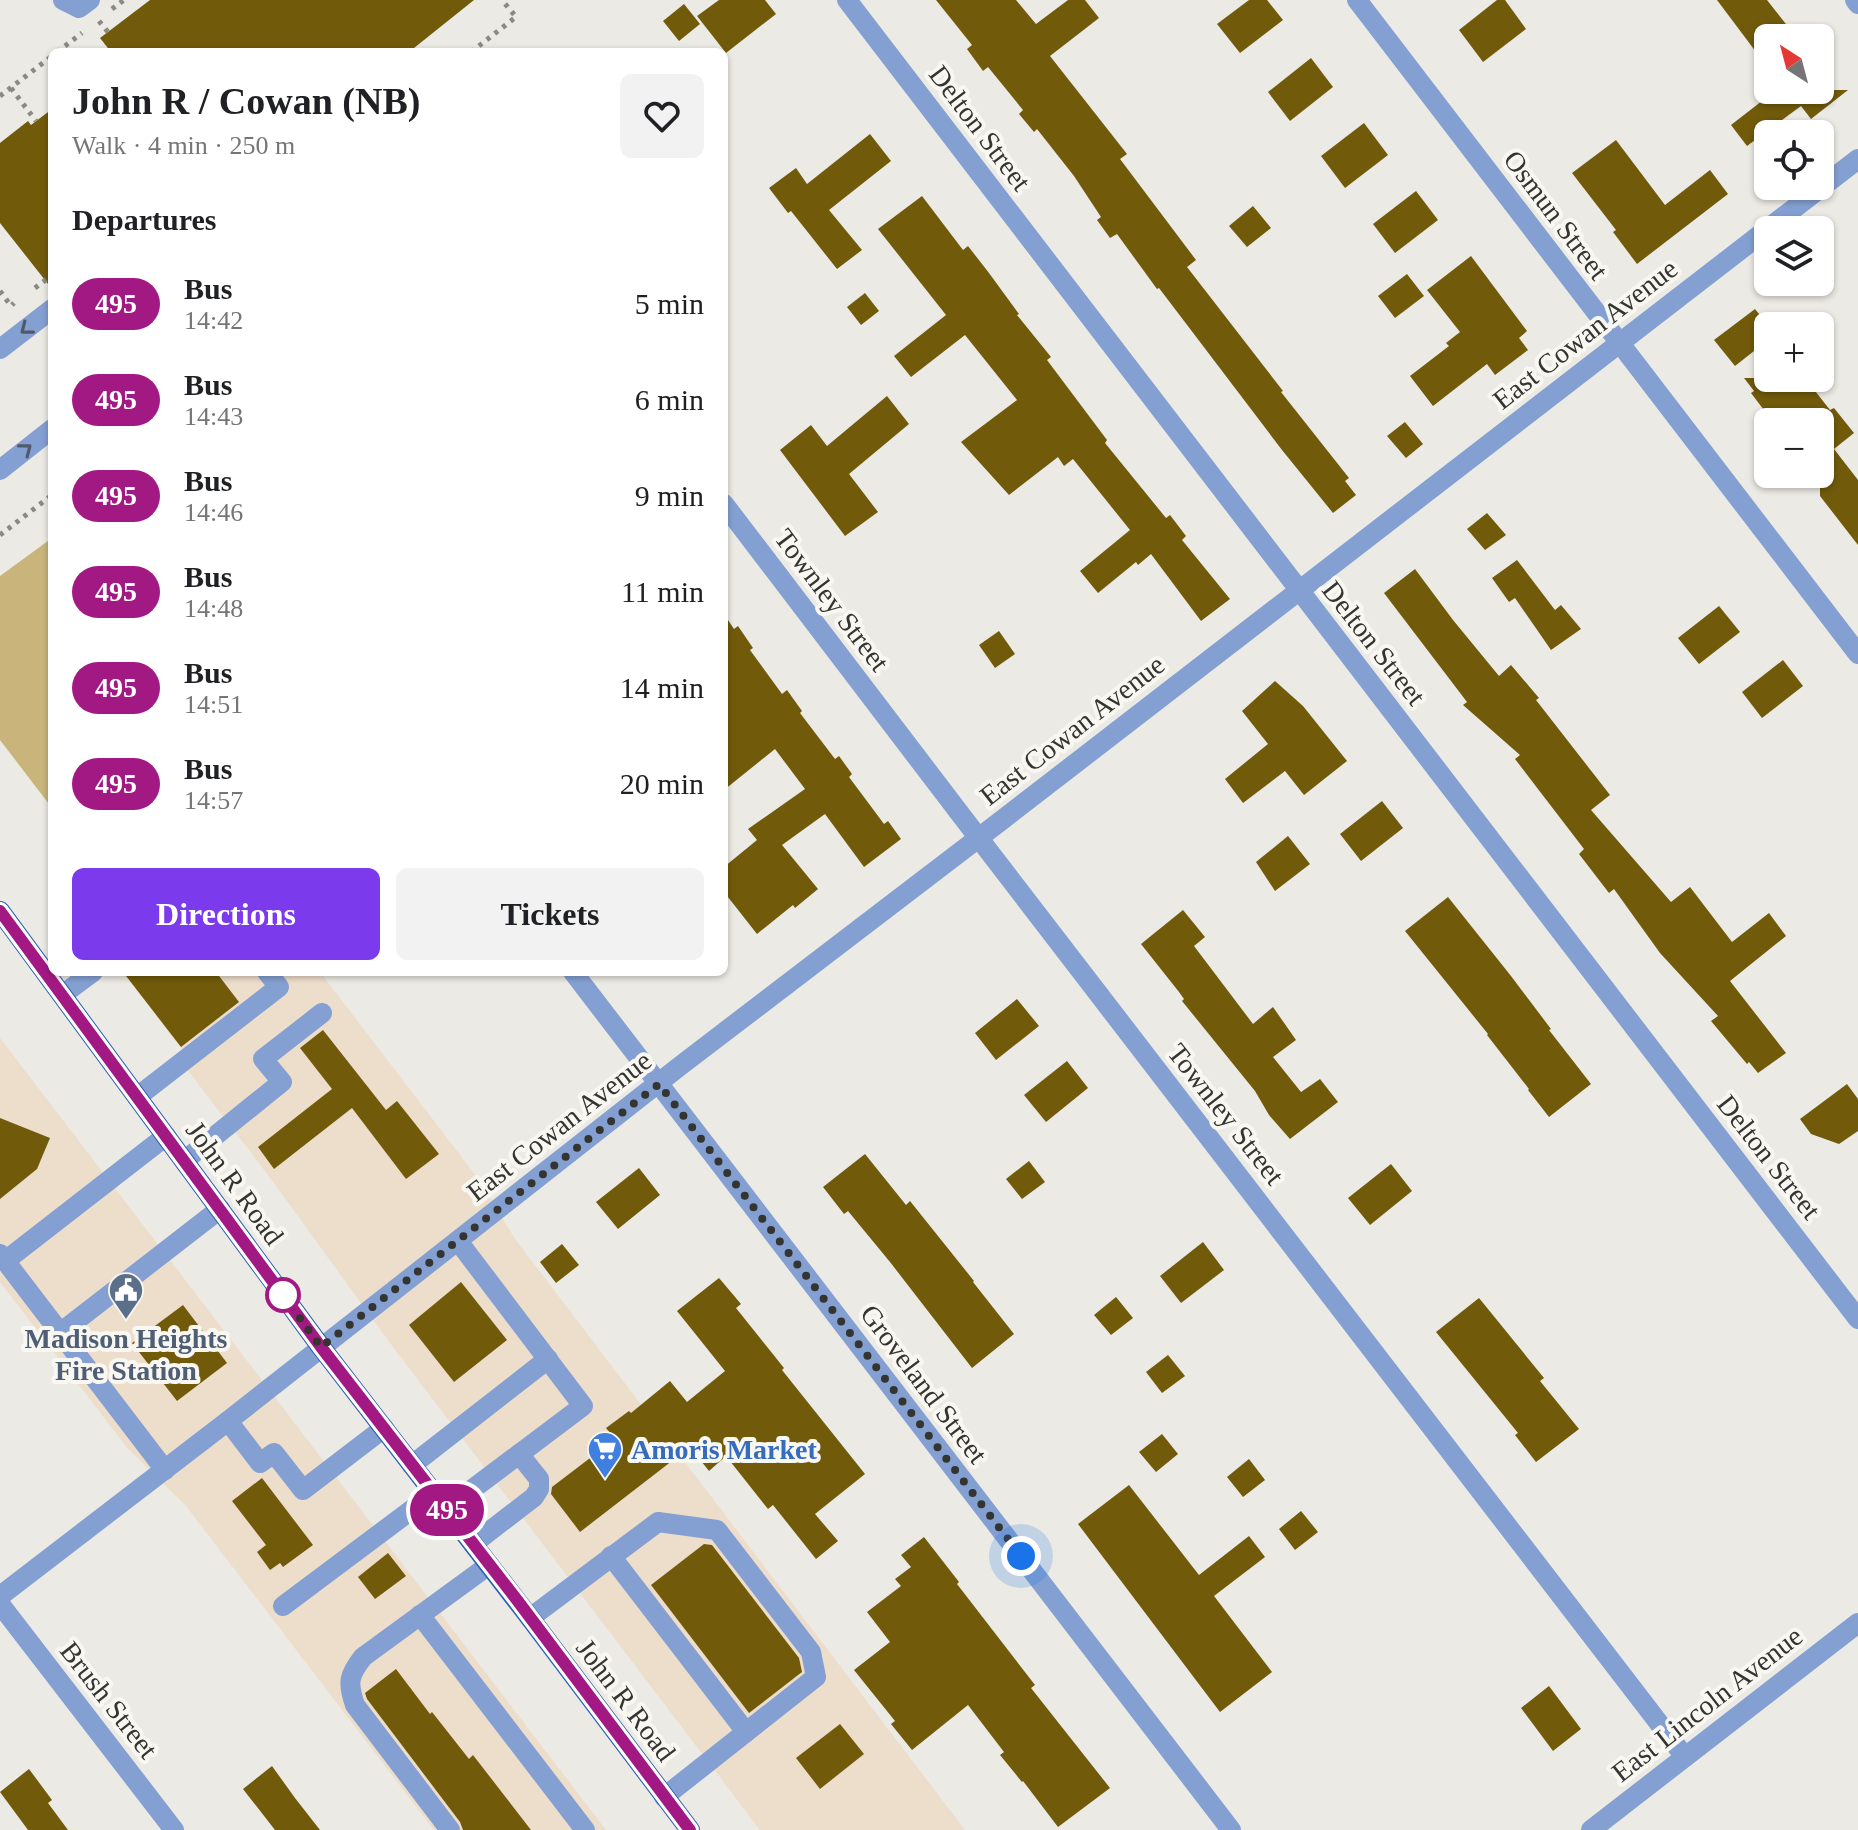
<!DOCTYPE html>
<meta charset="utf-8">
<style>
body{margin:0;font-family:Georgia,serif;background:#f2f2f2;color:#202124;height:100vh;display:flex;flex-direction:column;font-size:30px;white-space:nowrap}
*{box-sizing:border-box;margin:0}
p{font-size:26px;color:#757577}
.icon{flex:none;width:44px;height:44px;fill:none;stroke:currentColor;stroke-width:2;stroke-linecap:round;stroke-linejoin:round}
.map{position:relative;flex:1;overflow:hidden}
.side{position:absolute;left:48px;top:48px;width:680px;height:928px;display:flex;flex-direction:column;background:#fff;border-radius:12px;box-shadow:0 2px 6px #0004}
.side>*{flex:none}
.badge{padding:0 16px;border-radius:26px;font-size:28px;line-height:52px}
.needle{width:52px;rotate:324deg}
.controls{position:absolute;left:1754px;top:24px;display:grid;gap:16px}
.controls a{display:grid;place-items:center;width:80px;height:80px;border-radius:12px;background:#fff;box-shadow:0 2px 6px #0004;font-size:40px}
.you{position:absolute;width:40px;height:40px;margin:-20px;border:6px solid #fff;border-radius:50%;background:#1a73e8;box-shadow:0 0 0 12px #1a73e833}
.map>.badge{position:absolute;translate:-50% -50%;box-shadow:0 0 0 4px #fff}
h2{padding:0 24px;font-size:30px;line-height:72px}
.round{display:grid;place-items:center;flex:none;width:84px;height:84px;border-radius:12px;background:#f2f2f2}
.headline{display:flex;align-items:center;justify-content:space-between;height:136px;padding:0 24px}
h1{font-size:38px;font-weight:600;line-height:60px}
.button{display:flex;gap:16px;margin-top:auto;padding:16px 24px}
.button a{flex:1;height:92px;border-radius:12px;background:#7c3aed;color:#fff;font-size:32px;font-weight:600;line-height:92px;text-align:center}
.button a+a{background:#f2f2f2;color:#202124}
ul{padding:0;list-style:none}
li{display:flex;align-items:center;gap:24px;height:96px;padding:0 24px}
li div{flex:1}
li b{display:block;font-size:30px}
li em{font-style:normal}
li .badge{min-width:88px;font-weight:700;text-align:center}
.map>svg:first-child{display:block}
</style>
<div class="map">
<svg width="1858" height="1830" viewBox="0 0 1858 1830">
<rect width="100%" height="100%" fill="#eceae4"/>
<g fill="#edddcb">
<polygon points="123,972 320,972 480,1181 515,1239 965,1830 760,1830 387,1339 268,1175 186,1068 184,1052"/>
<polygon points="0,1038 606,1830 434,1830 186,1506 128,1449 0,1282"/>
</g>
<polygon fill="#c9b57c" points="52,538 52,808 0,740 0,576"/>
<g fill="#715a0a">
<polygon points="150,0 474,0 409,52 111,52 100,38"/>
<polygon points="719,0 765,0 776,14 726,53 697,16"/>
<polygon points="936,0 1016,0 1036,24 1068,0 1085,0 1099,18 1050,56 1127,154 1120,159 1196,260 1187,267 1283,391 1281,392 1349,478 1345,481 1356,495 1333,513 1282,450 1159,288 1157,289 1117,234 1110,238 1097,220 1101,217 1074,176 1037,129 1034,132 1019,114 1023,110 988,67 983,71 967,49 972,45"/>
<polygon points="1249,0 1267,0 1283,20 1240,53 1217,24"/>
<polygon points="1497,0 1505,0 1526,29 1483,62 1459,30"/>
<polygon points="1717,0 1767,0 1797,38 1768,38 1768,68"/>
<polygon points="684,4 700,24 679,41 663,21"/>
<polygon points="1311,58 1333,87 1290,121 1268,92"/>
<polygon points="1776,90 1848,90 1811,119 1801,106 1747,146 1731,125"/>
<polygon points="52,109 52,289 0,223 0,143 28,121 31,125"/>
<polygon points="1364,123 1388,155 1345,188 1321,156"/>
<polygon points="870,134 891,161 829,210 862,250 837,269 791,211 788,213 769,188 796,168 807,184"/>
<polygon points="1616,140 1665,205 1710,170 1728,194 1637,264 1613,232 1616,230 1572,173"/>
<polygon points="1416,191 1438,220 1395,253 1373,224"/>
<polygon points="922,196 963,250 968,246 989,273 1019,314 1017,315 1051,357 1047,360 1107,440 1105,443 1166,518 1170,515 1186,536 1182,540 1230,599 1201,621 1151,554 1138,565 1136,562 1098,593 1080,571 1130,530 1073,459 1064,466 1058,457 1009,495 961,442 1017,400 965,335 911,377 894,356 946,315 878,229"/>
<polygon points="1253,206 1271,228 1247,247 1229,226"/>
<polygon points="1471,256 1527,331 1519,338 1528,350 1495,375 1487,364 1433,406 1410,376 1449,346 1446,343 1460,332 1427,290"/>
<polygon points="1407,274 1424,296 1395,318 1378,296"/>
<polygon points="865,293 879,311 861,325 847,307"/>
<polygon points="1755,309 1768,325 1768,340 1735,366 1714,340"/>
<polygon points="1744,378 1805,378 1830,410 1834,408 1854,433 1834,449 1858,480 1858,545 1820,496 1820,422 1773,422 1751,393 1754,391"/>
<polygon points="887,396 909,424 849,474 878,512 845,536 780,450 811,425 827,446"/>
<polygon points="1405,422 1423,444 1406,458 1387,436"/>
<polygon points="1487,513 1506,535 1485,550 1467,529"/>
<polygon points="1517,560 1555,610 1561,605 1581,629 1551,650 1515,598 1509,602 1492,578"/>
<polygon points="1415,569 1453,620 1499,676 1511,665 1539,698 1536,700 1610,795 1591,810 1671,902 1690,887 1732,942 1769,913 1786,936 1730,981 1786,1053 1758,1073 1749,1062 1747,1064 1711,1021 1718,1016 1660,953 1614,889 1609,893 1579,854 1584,849 1515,759 1520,755 1463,705 1467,702 1384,593"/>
<polygon points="1719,606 1740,632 1699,664 1678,638"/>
<polygon points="724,614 734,629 738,626 753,648 750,650 782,694 787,690 802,711 800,713 835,759 839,756 852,774 849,777 884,824 888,821 901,839 864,867 825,814 782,845 818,889 795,908 793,905 757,934 724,892 724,867 757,840 748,829 805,789 775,749 724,790"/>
<polygon points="999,631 1015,654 995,668 979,645"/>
<polygon points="1783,660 1803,686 1762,718 1742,692"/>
<polygon points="1275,681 1303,706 1347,761 1304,795 1285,771 1243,803 1225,779 1268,744 1242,711"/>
<polygon points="1382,801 1403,828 1361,861 1340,834"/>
<polygon points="1288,836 1310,864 1275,891 1256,862"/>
<polygon points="1448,897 1511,976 1551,1029 1549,1030 1591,1084 1549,1117 1528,1090 1529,1089 1487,1035 1488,1034 1405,931"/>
<polygon points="1183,910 1205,937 1194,946 1253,1024 1273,1007 1296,1040 1273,1057 1301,1092 1320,1079 1338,1102 1290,1139 1269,1115 1255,1091 1182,1001 1184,999 1179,992 1141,944"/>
<polygon points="123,972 216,972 239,1002 181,1047"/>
<polygon points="1017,999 1039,1026 996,1060 975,1033"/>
<polygon points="323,1030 386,1110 397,1101 439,1154 406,1179 352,1108 274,1169 258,1147 332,1089 300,1048"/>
<polygon points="1067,1061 1088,1088 1046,1122 1024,1095"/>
<polygon points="1847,1084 1858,1099 1858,1131 1839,1144 1811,1134 1800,1119"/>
<polygon points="0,1118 50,1138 37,1169 0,1199"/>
<polygon points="865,1154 906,1205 910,1201 974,1281 973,1282 1014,1334 972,1368 890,1262 848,1211 844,1214 823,1187"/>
<polygon points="1029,1161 1045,1182 1022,1199 1006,1179"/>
<polygon points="1391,1164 1412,1191 1370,1225 1348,1198"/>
<polygon points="639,1168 660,1195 618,1229 596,1202"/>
<polygon points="1203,1242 1224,1270 1181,1303 1160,1276"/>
<polygon points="562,1244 579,1265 556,1283 540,1262"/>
<polygon points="719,1278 741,1304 736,1308 784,1368 782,1370 865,1474 815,1514 838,1541 816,1559 773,1505 768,1509 726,1456 709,1471 690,1447 580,1532 551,1494 552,1487 615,1439 606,1428 629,1411 631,1413 670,1381 687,1402 725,1371 677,1311"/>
<polygon points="461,1282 507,1340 454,1382 409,1325"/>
<polygon points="1116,1297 1133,1318 1111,1335 1094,1315"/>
<polygon points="1479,1298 1544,1378 1540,1381 1579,1429 1536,1462 1515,1435 1518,1433 1436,1332"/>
<polygon points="183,1305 227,1363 177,1401 132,1343"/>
<polygon points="1168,1355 1185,1376 1162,1393 1146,1372"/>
<polygon points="1162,1434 1178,1454 1156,1472 1139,1452"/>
<polygon points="1249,1459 1265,1480 1243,1497 1227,1477"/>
<polygon points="262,1478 313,1545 283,1567 280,1563 270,1570 257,1552 266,1545 232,1501"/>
<polygon points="1129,1485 1199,1575 1249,1536 1265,1557 1214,1596 1272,1672 1220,1712 1078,1524"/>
<polygon points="1301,1511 1318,1532 1295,1550 1279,1529"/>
<polygon points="924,1537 959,1582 957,1584 1035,1685 1031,1688 1110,1788 1058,1827 1023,1781 1022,1782 1000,1755 1004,1752 968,1705 912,1750 891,1724 895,1721 854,1670 890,1642 867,1612 901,1586 895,1579 911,1567 901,1555"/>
<polygon points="704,1544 712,1545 799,1658 802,1672 749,1713 651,1585"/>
<polygon points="388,1553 406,1576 375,1599 358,1577"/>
<polygon points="396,1669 430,1714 432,1712 469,1759 473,1755 531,1830 463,1830 460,1822 367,1699 365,1693"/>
<polygon points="1549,1686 1581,1729 1553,1751 1521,1708"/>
<polygon points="840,1724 864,1754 820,1789 796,1758"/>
<polygon points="272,1766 295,1798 320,1830 275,1830 243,1789"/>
<polygon points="29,1769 52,1800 48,1803 68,1830 28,1830 0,1792"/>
</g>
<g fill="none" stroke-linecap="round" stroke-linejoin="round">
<g stroke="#8a8984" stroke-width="5" stroke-dasharray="4 6" stroke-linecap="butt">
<polyline points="112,9 124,0"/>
<polyline points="99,21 108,32"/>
<polyline points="57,52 82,33"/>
<polyline points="471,52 516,17 502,0"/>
<polyline points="11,88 36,121"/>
<polyline points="0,96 52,56"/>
<polyline points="35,288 52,275"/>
<polyline points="0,291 11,306 14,303"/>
<polyline points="0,535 52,495"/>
</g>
<g stroke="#84a0d2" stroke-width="20">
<polyline points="63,0 79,8 90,0"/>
<polyline points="847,0 1858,1319"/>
<polyline points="1357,0 1858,654"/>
<polyline points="1855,0 1858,4"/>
<polyline points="0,349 52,309"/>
<polyline points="0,470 52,429"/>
<polyline points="724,504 961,815 1685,1757"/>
<polyline points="573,972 1231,1830"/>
<polyline points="62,995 93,972"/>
<polyline points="137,1097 279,987 267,972"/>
<polyline points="184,1161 282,1082 263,1059 322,1013"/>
<polyline points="0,1254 165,1470"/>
<polyline points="5,1261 166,1136"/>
<polyline points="60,1333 220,1209"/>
<polyline points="228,1421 260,1463 274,1453 303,1490 384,1428"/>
<polyline points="412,1465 548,1359"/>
<polyline points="446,1509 583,1406 458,1241"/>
<polyline points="473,1544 534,1497 539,1489 539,1479 519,1454"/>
<polyline points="611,1556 746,1732"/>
<polyline points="0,1596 228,1421 680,1066 1002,820 1858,159"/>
<polyline points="0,1604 174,1830"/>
<polyline points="283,1606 434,1493"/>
<polyline points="420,1615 585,1830"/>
<polyline points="530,1618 658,1522 717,1530 811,1652 816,1677 664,1797"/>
<path d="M 450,1830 L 355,1705 C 347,1682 349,1675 363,1657 L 489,1565"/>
<polyline points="1591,1830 1858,1623"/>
</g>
<polyline stroke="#2d5eb6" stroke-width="20" points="0,911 321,1347 530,1618 690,1830"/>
</g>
<defs><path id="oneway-chevron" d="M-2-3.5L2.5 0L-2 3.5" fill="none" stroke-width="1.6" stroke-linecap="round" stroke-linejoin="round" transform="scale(2)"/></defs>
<g stroke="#505a69">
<use href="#oneway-chevron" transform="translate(26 329) rotate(142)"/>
<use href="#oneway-chevron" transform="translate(26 449) rotate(-38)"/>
</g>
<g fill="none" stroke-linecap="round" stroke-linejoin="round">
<g stroke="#fff" stroke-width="18">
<polyline id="line" points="0,911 321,1347 517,1600 690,1830"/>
</g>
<use href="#line" stroke="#a31984" stroke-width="12"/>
<polyline stroke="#343431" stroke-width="8" stroke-dasharray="0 14.4" points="283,1295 321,1347 659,1084 1021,1556"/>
</g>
<defs>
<g id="civic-pin" transform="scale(1.8)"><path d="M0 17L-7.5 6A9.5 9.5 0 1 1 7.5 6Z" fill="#5c6f8a" stroke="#f9f7f1"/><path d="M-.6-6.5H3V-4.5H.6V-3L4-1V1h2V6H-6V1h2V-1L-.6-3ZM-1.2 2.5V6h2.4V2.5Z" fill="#fff"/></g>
<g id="supermarket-pin" transform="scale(1.8)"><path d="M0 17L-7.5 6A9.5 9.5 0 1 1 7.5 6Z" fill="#3f7fe0" stroke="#f9f7f1"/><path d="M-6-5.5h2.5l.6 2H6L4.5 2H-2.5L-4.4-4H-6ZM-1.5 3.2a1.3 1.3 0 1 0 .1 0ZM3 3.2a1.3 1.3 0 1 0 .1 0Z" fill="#fff"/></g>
</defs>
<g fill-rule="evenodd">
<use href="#civic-pin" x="126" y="1290"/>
<use href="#supermarket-pin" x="605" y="1449"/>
</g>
<circle fill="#fff" stroke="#a31984" stroke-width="4" cx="283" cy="1295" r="16"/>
<g text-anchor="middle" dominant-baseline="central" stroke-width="8" stroke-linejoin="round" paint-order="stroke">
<g font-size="28" fill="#343431" stroke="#f9f7f1">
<text transform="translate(980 128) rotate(53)">Delton Street</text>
<text transform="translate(1556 215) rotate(53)">Osmun Street</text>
<text transform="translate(1585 334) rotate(-38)">East Cowan Avenue</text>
<text transform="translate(832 600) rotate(53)">Townley Street</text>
<text transform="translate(1374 643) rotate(52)">Delton Street</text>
<text transform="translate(1072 730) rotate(-38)">East Cowan Avenue</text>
<text transform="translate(1226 1114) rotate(52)">Townley Street</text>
<text transform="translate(559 1126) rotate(-38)">East Cowan Avenue</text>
<text transform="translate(1769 1157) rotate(52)">Delton Street</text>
<text transform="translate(235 1183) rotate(54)">John R Road</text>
<text transform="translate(924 1384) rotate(53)">Groveland Street</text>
<text transform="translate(109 1700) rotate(52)">Brush Street</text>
<text transform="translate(626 1700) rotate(53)">John R Road</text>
<text transform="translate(1707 1704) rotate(-38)">East Lincoln Avenue</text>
</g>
<g font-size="28" font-weight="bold" fill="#4e5e75" stroke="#f9f7f1">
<text x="126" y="1338">Madison Heights<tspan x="126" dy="32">Fire Station</tspan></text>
</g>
<g font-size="28" font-weight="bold" fill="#366cbe" stroke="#f9f7f1" text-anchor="start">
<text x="631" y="1449">Amoris Market</text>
</g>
</g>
</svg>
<div class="controls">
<a><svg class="needle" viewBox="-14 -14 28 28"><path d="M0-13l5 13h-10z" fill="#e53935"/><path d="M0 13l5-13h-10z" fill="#757577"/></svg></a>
<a><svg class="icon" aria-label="locate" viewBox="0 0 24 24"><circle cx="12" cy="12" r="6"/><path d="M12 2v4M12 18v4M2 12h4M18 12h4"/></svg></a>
<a><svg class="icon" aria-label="layers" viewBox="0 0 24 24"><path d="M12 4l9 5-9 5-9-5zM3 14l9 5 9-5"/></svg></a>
<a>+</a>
<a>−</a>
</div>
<div class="you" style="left:1021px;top:1556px"></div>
<b class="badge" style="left:447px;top:1510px;background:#a31984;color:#fff">495</b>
<section class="side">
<div class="headline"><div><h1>John R / Cowan (NB)</h1><p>Walk · 4 min · 250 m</p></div><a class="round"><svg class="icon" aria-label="heart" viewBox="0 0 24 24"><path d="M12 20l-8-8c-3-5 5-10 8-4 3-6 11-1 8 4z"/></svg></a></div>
<h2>Departures</h2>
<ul>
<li><span class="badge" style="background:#a31984;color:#fff">495</span><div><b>Bus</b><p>14:42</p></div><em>5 min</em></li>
<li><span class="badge" style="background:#a31984;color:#fff">495</span><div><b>Bus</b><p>14:43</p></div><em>6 min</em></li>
<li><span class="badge" style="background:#a31984;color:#fff">495</span><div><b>Bus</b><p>14:46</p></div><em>9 min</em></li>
<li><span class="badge" style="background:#a31984;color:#fff">495</span><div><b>Bus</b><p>14:48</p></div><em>11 min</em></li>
<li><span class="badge" style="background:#a31984;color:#fff">495</span><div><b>Bus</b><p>14:51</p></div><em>14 min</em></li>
<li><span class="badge" style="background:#a31984;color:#fff">495</span><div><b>Bus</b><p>14:57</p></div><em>20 min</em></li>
</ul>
<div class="button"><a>Directions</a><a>Tickets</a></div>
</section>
</div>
